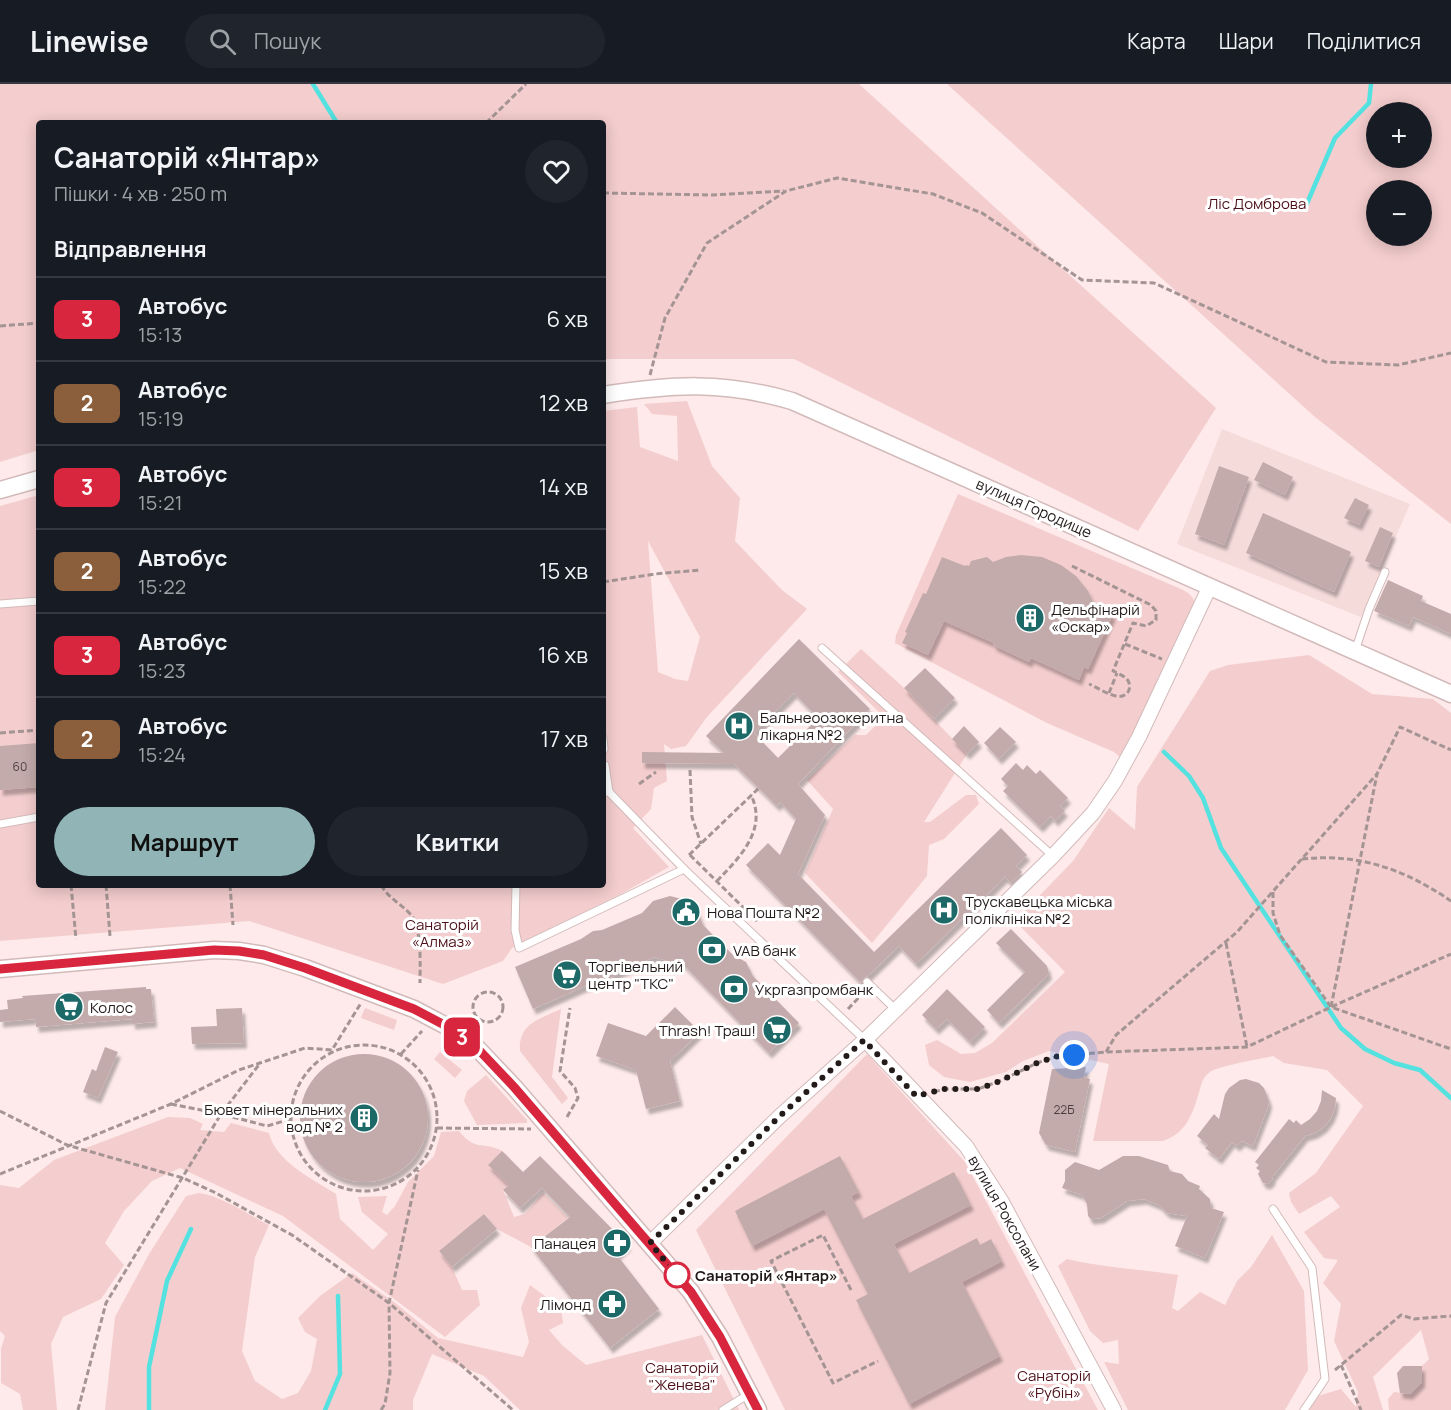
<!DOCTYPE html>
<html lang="uk">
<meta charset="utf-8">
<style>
body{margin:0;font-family:Manrope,sans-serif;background:#20242c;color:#f1f3f6;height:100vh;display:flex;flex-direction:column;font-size:22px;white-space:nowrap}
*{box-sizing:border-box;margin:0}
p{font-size:20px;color:#9ea1a6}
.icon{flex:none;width:33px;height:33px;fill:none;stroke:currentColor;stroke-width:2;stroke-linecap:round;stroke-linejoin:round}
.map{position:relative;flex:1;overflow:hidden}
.sheet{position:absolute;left:36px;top:36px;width:570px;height:768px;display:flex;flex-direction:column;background:#171b24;border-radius:6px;box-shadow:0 3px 15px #0003}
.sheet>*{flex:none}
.badge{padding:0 12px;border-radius:9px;font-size:21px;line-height:39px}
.tools{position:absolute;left:1366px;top:18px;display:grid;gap:12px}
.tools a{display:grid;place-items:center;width:66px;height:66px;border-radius:50%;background:#171b24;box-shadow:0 3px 15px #0003;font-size:30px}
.you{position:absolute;width:30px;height:30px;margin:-15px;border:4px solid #fff;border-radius:50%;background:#1a73e8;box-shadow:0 0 0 9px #1a73e833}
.map>.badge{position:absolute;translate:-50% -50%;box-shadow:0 0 0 3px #fff}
h2{padding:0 18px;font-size:22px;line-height:54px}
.round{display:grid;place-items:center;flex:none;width:63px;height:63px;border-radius:32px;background:#20242c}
.headline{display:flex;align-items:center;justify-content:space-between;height:102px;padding:0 18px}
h1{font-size:28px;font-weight:700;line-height:45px}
.cta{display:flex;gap:12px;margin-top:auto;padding:12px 18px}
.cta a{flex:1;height:69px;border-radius:36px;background:#91b5b6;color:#111;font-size:24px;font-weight:700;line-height:69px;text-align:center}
.cta a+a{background:#20242c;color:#f1f3f6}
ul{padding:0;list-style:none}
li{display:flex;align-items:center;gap:18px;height:84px;padding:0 18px;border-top:2px solid #363941}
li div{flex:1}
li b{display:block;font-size:22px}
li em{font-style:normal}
li .badge{min-width:66px;font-weight:700;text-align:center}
header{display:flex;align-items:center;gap:36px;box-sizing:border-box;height:84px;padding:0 30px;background:#171b24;border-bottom:2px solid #363941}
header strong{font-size:28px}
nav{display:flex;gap:33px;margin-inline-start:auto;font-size:21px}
.search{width:420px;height:54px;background:#20242c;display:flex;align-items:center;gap:15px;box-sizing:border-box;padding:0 21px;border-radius:33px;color:#9ea1a6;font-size:22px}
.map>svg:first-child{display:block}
</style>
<header>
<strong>Linewise</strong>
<div class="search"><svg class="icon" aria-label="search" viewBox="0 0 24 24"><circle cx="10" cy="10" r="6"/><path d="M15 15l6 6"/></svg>Пошук</div>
<nav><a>Карта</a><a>Шари</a><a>Поділитися</a></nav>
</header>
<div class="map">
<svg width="1451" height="1326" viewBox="0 0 1451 1326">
<defs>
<filter id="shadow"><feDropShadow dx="3" dy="5.5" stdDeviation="1.5" flood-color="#0004"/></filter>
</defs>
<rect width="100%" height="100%" fill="#feeaea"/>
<polygon fill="#f6dbdb" points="1222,345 1410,420 1361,533 1177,460"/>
<g fill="#f4cdce" fill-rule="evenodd">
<polygon points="0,0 859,0 1216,324 1138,447 794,275 603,275 603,39 39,39 39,366 0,378"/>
<path d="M 947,0 L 1451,0 L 1451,440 L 1315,333 ZM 1377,28 L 1422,28 L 1422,74 L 1377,74 ZM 1377,106 L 1422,106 L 1422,152 L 1377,152 Z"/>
<path d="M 687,317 L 712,382 L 740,414 L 735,457 L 782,506 L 807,525 L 707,633 L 686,662 L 671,665 L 664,660 L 667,697 L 654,704 L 651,725 L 633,744 L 669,783 L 619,811 L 523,858 L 512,864 L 503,877 L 443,900 L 249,837 L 0,857 L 0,422 L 39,411 L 39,801 L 603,801 L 603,327 L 637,323 L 640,363 L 678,377 L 677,332 L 652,330 L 644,320 ZM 648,457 L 700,553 L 688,597 L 675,595 L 658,588 Z"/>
<path d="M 958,410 L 1181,505 C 1193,511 1195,515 1196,528 L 1124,676 L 1114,668 L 1047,639 L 895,559 L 896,551 Z"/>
<polygon points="861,565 904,604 967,670 924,738 930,738 966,711 976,711 979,720 944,755 929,761 927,792 872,859 805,789 833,725 807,696 855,651 866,651 884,633 838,588"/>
<path d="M 1309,571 L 1372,610 L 1433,615 L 1451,629 L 1451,1326 L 1389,1326 L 1388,1315 L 1394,1308 L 1410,1310 L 1422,1298 L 1422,1282 L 1429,1275 L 1421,1246 L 1373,1293 L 1383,1326 L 1309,1326 L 1318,1312 L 1341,1305 L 1356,1323 L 1358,1308 L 1334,1257 L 1341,1220 L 1323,1199 L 1338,1176 L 1324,1174 L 1304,1148 L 1340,1123 L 1331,1112 L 1299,1130 L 1291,1118 L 1289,1109 L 1316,1089 L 1363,1022 L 1327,986 L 1284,979 L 1273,972 C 1261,975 1217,982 1210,988 C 1201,994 1201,1003 1198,1012 C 1191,1034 1185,1049 1163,1057 L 1093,1057 L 1109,980 L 1049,967 L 1023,977 L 1006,988 L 970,998 L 944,993 L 929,981 L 925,961 L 937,956 L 961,970 L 975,969 L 992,959 L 1065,888 L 1015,837 L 1073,777 L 1109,724 L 1135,746 L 1137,703 L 1210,587 L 1228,581 Z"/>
<polygon points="365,924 397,936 394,946 361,934"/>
<path d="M 561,925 L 552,993 L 568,1014 L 562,1020 L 520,967 C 518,939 540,935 561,925 Z"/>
<polygon points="440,968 462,986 455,994 434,975"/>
<polygon points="867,970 965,1078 1098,1326 785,1326 696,1146"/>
<polygon points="486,991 527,1036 527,1039 477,1041 464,1017 467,1007"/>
<path d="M 168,1033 L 190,1034 L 203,1040 L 200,1046 L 224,1048 L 231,1039 L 269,1049 C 275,1077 314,1096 336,1110 L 340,1135 L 373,1166 L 388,1150 L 362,1128 L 358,1113 L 387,1112 L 382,1128 L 387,1131 L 395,1122 L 408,1098 L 434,1072 L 441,1048 L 459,1047 C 475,1068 484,1057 502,1067 C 510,1072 515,1083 520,1090 L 503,1106 L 514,1133 L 525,1130 L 543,1109 L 568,1134 L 531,1163 L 497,1145 L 484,1130 L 439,1167 L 452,1183 L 462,1206 L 477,1206 L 480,1221 L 445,1253 L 283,1132 L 180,1084 L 152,1097 L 124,1127 L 105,1159 L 124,1181 L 101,1215 L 63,1233 L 51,1260 L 57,1326 L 23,1326 L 20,1310 L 1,1299 L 1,1265 L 5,1252 L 0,1247 L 0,1101 L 19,1104 L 54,1076 Z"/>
<path d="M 199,1109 C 224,1113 247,1130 269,1141 L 255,1173 L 242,1267 L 255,1297 L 282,1315 L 298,1309 L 311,1287 L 317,1255 L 305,1248 L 298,1234 L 320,1212 L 352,1189 L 394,1218 L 438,1254 L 523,1273 L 529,1258 L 521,1224 L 530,1201 L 561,1224 L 563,1239 L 549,1246 L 562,1261 L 586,1281 L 702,1251 L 739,1326 L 520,1326 L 484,1292 L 432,1270 L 413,1316 L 413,1326 L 105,1326 L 115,1233 L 149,1170 L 186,1112 Z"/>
<path d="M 1272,1151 L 1304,1207 L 1308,1286 L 1285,1326 L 1128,1326 L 1104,1278 L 1119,1280 L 1118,1256 L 1103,1259 L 1090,1247 L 1058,1182 L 1067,1175 C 1104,1184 1141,1185 1178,1191 L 1172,1224 L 1178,1227 L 1200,1208 L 1225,1221 L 1237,1197 L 1251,1183 Z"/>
</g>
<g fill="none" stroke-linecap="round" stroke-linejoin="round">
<g stroke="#54e2e0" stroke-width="4.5">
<polyline points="313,0 337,39"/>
<polyline points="1305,124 1335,54 1369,19 1371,0"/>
<polyline points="1164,668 1189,692 1203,714 1221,764 1341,944 1365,965 1394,979 1420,986 1451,1014"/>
<polyline points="149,1326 149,1283 167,1197 191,1145"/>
<polyline points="325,1326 340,1290 338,1212"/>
</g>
</g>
<g fill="#c4abab" fill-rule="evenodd" filter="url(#shadow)">
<polygon points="1263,378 1293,393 1285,411 1254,396"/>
<polygon points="1219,382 1249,393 1224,461 1195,450"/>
<polygon points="1355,414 1369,421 1359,441 1344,434"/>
<polygon points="1263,429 1351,468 1334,508 1246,469"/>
<polygon points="1380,443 1393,449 1379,483 1365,477"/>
<polygon points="1021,471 1042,473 1061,481 1076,492 1088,507 1094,521 1113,530 1088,585 1084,583 1079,596 1031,574 1029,578 993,561 994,559 944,537 928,571 902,559 907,549 905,548 923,509 926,510 942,473 965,482 966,481 969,482 971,477 987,473 993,478 1006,473"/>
<polygon points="1388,496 1423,512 1421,517 1451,530 1451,550 1413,533 1409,542 1374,527"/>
<path d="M 799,555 L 870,625 L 798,700 L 825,731 L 798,790 L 874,868 L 1001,744 L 1027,771 L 1016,782 L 1022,788 L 1011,799 L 1005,793 L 916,880 L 899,862 L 868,892 L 863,894 L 861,899 L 746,781 L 768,759 L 780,771 L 796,735 L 780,718 L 777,722 L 734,680 L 642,679 L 642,668 L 724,669 L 706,652 ZM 794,609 L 818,634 L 778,674 L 754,649 Z"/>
<polygon points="925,584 955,614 934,635 904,604"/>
<polygon points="964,642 979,658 967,670 952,655"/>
<polygon points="1000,643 1016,658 999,675 984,659"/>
<polygon points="39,659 39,703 0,706 0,662"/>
<polygon points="1016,679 1023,686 1027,681 1036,690 1040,686 1068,714 1060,722 1065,727 1055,737 1051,732 1040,743 1003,707 1008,702 1001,695"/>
<polygon points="670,812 686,816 693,821 698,828 703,841 733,871 746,878 753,892 799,939 769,969 679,876 671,878 654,873 620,888 607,896 599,896 533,925 515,883 581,855 593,847 602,846 642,829 653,817"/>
<polygon points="1011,845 1047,882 1049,890 999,939 987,926 1025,888 996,859"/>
<polygon points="146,903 146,905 151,905 154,938 132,940 132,935 36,943 35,935 0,938 0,926 8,925 7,916 23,914 22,912"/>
<polygon points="947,905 985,943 970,958 947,935 936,945 922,931"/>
<polygon points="675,923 700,948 670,977 680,1017 646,1025 636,986 596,972 608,939 646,952"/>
<polygon points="242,924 244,959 192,960 191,943 217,942 216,925"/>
<polygon points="105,963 118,968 98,1014 83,1008 92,985 96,987"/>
<circle cx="364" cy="1034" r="64"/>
<polygon points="1086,983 1084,993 1090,995 1075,1068 1046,1061 1039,1049 1052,985"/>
<polygon points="1246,995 1259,999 1264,1004 1269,1017 1268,1023 1253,1062 1242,1057 1237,1062 1232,1058 1219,1075 1205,1064 1208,1061 1197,1052 1214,1030 1219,1035 1225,1010 1229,1004 1240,996"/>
<polygon points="1322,1006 1336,1014 1335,1024 1331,1034 1324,1043 1315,1049 1305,1052 1273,1092 1272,1096 1268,1100 1263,1099 1258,1090 1260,1087 1256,1084 1259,1081 1255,1078 1289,1035 1294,1039 1296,1036 1301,1041 1310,1035 1317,1027 1321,1017"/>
<polygon points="502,1067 523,1088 540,1072 628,1161 617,1171 659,1225 610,1264 531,1163 570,1133 542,1104 520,1124 503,1106 509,1101 488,1081"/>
<polygon points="840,1072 859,1108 851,1112 863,1135 954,1088 971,1121 894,1160 909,1189 977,1154 980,1161 991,1155 1002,1177 962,1198 1000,1272 909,1320 856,1216 868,1210 824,1125 752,1162 735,1127"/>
<polygon points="1123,1072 1139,1072 1168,1081 1170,1087 1182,1090 1188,1097 1200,1102 1199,1105 1210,1115 1211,1124 1224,1128 1205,1174 1175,1162 1187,1132 1167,1129 1159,1121 1144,1115 1127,1117 1101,1134 1091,1135 1088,1132 1087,1120 1082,1111 1062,1104 1065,1097 1065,1086 1075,1078 1099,1086"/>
<polygon points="484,1130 497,1145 452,1183 439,1167"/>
<polygon points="1403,1282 1422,1282 1422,1298 1410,1310 1400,1309 1397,1289"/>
</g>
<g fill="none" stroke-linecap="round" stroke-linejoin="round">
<g stroke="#d3baba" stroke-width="9">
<g id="service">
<polyline points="0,520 39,517"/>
<polyline points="822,564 1053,772"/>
<polyline points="1355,567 1369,525 1385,488"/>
<polyline points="603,654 604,665"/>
<polyline points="605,681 609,708"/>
<polyline points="603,708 609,708 684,785"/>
<polyline points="0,740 39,733"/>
<polyline points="516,801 515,846 519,864 684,785 865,956"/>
<polyline points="867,898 895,925"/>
<polyline points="1273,1125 1312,1184 1325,1295 1304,1326"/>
<polyline points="723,1326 749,1310"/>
</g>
</g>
<g stroke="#d3baba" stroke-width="16">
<g id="minor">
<polyline points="865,956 966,1062 1002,1118 1114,1326"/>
<polyline points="650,1159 780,1032 865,956 1053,772 1093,729 1115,697 1139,653 1210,502"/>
</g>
</g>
<g stroke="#d3baba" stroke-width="19">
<g id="tertiary">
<path d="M 603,311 C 673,300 723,297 792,317 L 1451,610"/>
<polyline points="0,406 39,395"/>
<polyline points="0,885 214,866 239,867 264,871 305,884 414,925 452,945 478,965 514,1003 691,1208 720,1253 758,1326"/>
</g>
</g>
<g stroke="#a49494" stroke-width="3" stroke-dasharray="6 3" stroke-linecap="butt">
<polyline points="486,39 526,0"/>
<polyline points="603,109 712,111 784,107"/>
<polyline points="0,242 39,239"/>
<polyline points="650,291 665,234 707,159 786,107 837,94 933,110 982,129 1082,196 1154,199 1326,278 1398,281 1451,269"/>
<path d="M 1072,482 L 1151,521 L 1156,527 L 1156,536 L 1146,542 L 1133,539 L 1113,587 C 1117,589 1122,591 1126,594 C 1134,602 1128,615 1116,612 C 1107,610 1098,604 1089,600"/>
<polyline points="603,498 655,490 701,486"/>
<polyline points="1125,560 1162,575"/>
<polyline points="1109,609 1117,589"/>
<polyline points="0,649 39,646"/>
<polyline points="690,686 692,733 701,760"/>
<polyline points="639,700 656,688"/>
<polyline points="689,771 759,704"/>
<polyline points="690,771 757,837"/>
<path d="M 1302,775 C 1359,769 1404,785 1451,817"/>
<path d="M 717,797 C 739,774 768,746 751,711"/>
<polyline points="71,801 76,855"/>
<polyline points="106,801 110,852"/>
<polyline points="230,801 233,841"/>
<path d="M 381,801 C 389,815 402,820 412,832 C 422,846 420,882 420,899"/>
<polyline points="1273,808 1273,829 1280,851 1331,923 1451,965"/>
<polyline points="1226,859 1247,963"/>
<circle cx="488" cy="923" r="15"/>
<polyline points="1331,923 1377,690 1400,643 1451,666"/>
<polyline points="848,925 864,908"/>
<circle cx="364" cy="1034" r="73"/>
<polyline points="1106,968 1116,951 1237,848 1377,690"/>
<polyline points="401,970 422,947"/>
<polyline points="934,1008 945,1005 978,1005 1000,997 1037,979 1058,972 1106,968 1247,963 1331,923 1451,870"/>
<polyline points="171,1020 221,1030 267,1042 291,1035"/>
<polyline points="0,1027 67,1061 183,1094 214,1108 292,1151 389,1219 513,1326"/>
<polyline points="567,1033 578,1014 575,1004 560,987 570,924"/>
<polyline points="437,1044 531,1045"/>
<polyline points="0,1090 171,1020 239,986 305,964 332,966 361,919"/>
<polyline points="851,1206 823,1151 771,1177 833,1299 878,1277"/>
<polyline points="1341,1281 1361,1326"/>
<polyline points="1335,1286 1401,1231 1414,1235 1451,1232"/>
<polyline points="78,1326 106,1219 221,1030 261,978"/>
<polyline points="381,1326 385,1320 390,1289 389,1219 418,1086"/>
</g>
<use href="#service" stroke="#fff" stroke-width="7"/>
<use href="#minor" stroke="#fff" stroke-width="14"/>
<use href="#tertiary" stroke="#fff" stroke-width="16"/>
</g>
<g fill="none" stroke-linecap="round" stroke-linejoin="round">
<g stroke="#fff" stroke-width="14">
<polyline id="line" points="0,885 214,866 239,867 264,871 305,884 414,925 452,945 478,965 514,1003 691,1208 720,1253 758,1326"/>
</g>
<use href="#line" stroke="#d7263d" stroke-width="9"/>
<polyline stroke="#231a1a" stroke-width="6" stroke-dasharray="0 10.8" points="677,1191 650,1159 780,1032 864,956 916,1012 945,1005 978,1005 1000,997 1037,979 1058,972 1074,971"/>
</g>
<defs>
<g id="building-disc" transform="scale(1.5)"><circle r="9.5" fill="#1c6968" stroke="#fff"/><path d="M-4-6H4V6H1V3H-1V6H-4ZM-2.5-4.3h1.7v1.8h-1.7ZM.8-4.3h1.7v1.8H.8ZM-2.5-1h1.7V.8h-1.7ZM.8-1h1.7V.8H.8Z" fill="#fff"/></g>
<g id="hospital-disc" transform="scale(1.5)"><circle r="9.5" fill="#1c6968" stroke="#fff"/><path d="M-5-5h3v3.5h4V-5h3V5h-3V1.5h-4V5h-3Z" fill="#fff"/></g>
<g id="civic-disc" transform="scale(1.5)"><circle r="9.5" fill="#1c6968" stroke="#fff"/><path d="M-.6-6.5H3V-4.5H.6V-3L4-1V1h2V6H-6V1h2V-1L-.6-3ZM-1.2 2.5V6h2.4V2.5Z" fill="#fff"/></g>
<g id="bank-disc" transform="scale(1.5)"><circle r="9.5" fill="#1c6968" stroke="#fff"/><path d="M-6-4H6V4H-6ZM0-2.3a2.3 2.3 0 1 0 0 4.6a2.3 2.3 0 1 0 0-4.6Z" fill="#fff"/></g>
<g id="supermarket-disc" transform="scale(1.5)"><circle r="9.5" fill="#1c6968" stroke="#fff"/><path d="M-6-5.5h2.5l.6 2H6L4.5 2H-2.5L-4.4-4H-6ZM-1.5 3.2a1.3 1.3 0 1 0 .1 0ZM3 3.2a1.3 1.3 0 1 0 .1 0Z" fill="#fff"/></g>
<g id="pharmacy-disc" transform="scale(1.5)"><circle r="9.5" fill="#1c6968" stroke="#fff"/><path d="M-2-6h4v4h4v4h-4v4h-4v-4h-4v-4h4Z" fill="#fff"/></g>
</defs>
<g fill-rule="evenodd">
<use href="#building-disc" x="1030" y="534"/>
<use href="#hospital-disc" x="739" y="642"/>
<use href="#hospital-disc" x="944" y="826"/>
<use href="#civic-disc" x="686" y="828"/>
<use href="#bank-disc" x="712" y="866"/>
<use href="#supermarket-disc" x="567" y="891"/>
<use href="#bank-disc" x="734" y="905"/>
<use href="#supermarket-disc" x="69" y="923"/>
<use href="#supermarket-disc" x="777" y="946"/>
<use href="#building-disc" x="364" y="1034"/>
<use href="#pharmacy-disc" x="617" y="1159"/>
<use href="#pharmacy-disc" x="612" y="1220"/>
</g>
<circle fill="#fff" stroke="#d7263d" stroke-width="3" cx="677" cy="1191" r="12"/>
<g text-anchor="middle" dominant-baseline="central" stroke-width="6" stroke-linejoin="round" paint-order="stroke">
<g font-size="12" fill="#4b3e3e">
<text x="20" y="682">60</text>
<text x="1064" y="1025">22Б</text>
</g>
<g font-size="15" fill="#4d1019" stroke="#fff">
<text x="1257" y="119">Ліс Домброва</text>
<text x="442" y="840">Санаторій<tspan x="442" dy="17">«Алмаз»</tspan></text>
<text x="682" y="1283">Санаторій<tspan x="682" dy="17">"Женева"</tspan></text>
<text x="1054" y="1291">Санаторій<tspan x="1054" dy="17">«Рубін»</tspan></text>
</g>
<g font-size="15" fill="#231a1a" stroke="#fff">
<text transform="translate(1034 424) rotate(24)">вулиця Городище</text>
<text transform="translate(1005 1129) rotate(60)">вулиця Роксолани</text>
</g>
<g font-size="15" fill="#231a1a" stroke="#fff" text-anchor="start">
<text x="1051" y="525">Дельфінарій<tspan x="1051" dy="17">«Оскар»</tspan></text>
<text x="760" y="633">Бальнеоозокеритна<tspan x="760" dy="17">лікарня №2</tspan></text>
<text x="965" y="817">Трускавецька міська<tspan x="965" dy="17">поліклініка №2</tspan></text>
<text x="707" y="828">Нова Пошта №2</text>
<text x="733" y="866">VAB банк</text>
<text x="588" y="882">Торгівельний<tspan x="588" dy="17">центр "ТКС"</tspan></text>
<text x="755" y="905">Укргазпромбанк</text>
<text x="90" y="923">Колос</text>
<text x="756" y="946" text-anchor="end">Thrash! Траш!</text>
<text x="343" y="1025" text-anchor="end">Бювет мінеральних<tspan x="343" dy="17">вод № 2</tspan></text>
<text x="596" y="1159" text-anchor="end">Панацея</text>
<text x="591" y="1220" text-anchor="end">Лімонд</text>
</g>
<g font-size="15" font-weight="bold" fill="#231a1a" stroke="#fff" text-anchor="start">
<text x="695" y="1191">Санаторій «Янтар»</text>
</g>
</g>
</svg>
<div class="tools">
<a>+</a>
<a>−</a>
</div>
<div class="you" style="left:1074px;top:971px"></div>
<b class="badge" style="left:462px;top:953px;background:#d7263d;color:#fff">3</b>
<section class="sheet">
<div class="headline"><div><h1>Санаторій «Янтар»</h1><p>Пішки · 4 хв · 250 m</p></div><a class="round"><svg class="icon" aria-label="heart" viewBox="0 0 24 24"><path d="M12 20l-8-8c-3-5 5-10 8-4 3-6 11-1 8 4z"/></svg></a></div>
<h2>Відправлення</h2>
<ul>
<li><span class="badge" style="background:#d7263d;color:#fff">3</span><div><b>Автобус</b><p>15:13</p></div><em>6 хв</em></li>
<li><span class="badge" style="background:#8b5e3c;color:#fff">2</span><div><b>Автобус</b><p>15:19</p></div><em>12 хв</em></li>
<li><span class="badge" style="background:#d7263d;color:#fff">3</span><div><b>Автобус</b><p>15:21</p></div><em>14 хв</em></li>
<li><span class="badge" style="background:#8b5e3c;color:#fff">2</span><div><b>Автобус</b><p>15:22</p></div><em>15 хв</em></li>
<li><span class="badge" style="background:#d7263d;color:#fff">3</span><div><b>Автобус</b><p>15:23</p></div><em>16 хв</em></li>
<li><span class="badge" style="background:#8b5e3c;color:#fff">2</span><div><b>Автобус</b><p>15:24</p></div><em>17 хв</em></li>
</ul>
<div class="cta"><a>Маршрут</a><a>Квитки</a></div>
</section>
</div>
